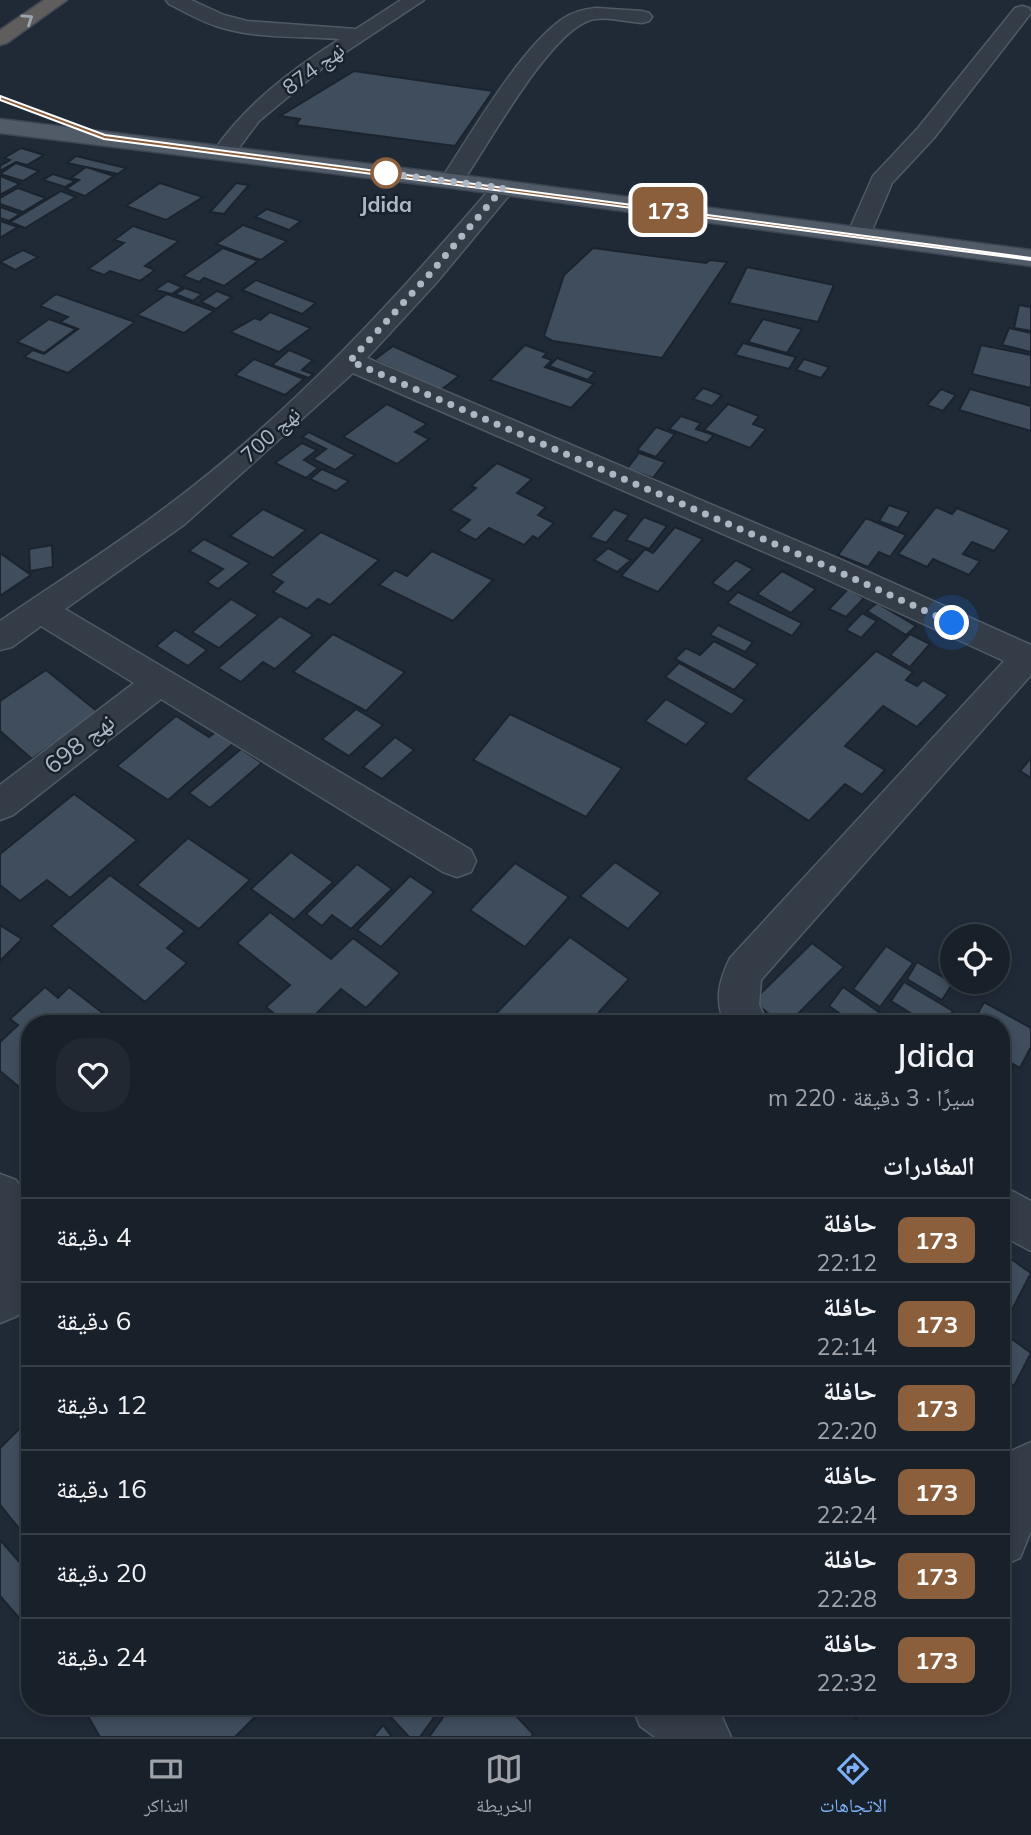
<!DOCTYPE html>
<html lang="ar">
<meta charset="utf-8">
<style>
body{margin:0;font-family:Mulish,"Noto Naskh Arabic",sans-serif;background:#212831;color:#f1f3f6;direction:rtl;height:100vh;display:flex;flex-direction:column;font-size:26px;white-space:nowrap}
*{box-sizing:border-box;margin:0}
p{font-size:23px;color:#9fa3a8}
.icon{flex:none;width:38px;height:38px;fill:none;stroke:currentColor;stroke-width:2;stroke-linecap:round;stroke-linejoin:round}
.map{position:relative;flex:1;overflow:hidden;direction:ltr}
.side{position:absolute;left:21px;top:1015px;width:989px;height:700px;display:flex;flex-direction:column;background:#182029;border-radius:28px;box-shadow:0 4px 10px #0003,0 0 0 2px #363e46;direction:rtl}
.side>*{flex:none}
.badge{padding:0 14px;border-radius:10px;font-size:24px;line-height:46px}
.fabs{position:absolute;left:940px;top:924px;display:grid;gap:14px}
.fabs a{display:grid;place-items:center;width:70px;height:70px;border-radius:50%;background:#182029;box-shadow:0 4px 10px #0003,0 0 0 2px #363e46;font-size:35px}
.you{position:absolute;width:35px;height:35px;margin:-18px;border:5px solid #fff;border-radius:50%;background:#1a73e8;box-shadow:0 0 0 10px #1a73e833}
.map>.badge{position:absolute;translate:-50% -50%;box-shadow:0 0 0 4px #fff}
h2{padding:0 35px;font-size:26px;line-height:63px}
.round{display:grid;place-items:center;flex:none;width:74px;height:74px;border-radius:28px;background:#212831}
.headline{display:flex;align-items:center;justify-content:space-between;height:119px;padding:0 35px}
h1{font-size:33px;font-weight:600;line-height:52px}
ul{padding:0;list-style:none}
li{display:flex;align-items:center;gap:21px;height:84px;padding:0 35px;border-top:2px solid #363e46}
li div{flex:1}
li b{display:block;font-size:26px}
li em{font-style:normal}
li .badge{min-width:77px;font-weight:700;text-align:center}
.dock{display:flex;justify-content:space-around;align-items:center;height:98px;border-top:2px solid #363e46;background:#182029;font-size:19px;color:#9fa3a8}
.dock a{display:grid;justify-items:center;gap:4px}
.dock .active{color:#7eb1f8}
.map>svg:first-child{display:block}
</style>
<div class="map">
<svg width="1031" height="1737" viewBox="0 0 1031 1737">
<rect width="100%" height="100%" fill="#202a37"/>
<g fill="#404d5c" stroke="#1b232e" stroke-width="2">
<polygon points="354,71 493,91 455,146 296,125 300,119 280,116"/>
<polygon points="21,148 44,155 27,165 16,162 0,171 0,166 10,160 4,158"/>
<polygon points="76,156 126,168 118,174 67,163"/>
<polygon points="16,163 39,171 23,181 0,174"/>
<polygon points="86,167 114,176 85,196 66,189 79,180 71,178"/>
<polygon points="53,174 75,181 65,187 43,180"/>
<polygon points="0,176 20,184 0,195"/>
<polygon points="160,183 203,197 166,220 126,206"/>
<polygon points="236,183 249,185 224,214 210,212"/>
<polygon points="18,188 46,198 23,212 0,204 0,198"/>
<polygon points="61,191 76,197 25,228 10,222"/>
<polygon points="0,207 20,214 9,221 0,218"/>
<polygon points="267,209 301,221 289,230 255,217"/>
<polygon points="0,221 18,227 0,238"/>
<polygon points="243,225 287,241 261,260 216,244"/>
<polygon points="133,226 179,241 145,266 155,270 140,281 110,271 104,275 88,269 124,243 114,240"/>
<polygon points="223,248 258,261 224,286 204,278 199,282 183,276"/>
<polygon points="593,248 706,263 710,260 727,262 662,358 553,341 544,336 564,275"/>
<polygon points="23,250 38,257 15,270 0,262"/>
<polygon points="747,267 834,285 818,322 729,303"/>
<polygon points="256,280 316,303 302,314 242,290"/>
<polygon points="168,281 182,287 172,294 155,290"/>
<polygon points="185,288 202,294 193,301 175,294"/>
<polygon points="217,291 232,297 216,309 201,302"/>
<polygon points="56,294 135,322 68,373 24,357 33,350 44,354 78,329 60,322 68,317 40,306"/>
<polygon points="167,294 214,311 184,333 137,315"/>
<polygon points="1019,305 1031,307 1031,331 1014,328"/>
<polygon points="270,312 311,328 279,352 230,332 255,318 260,320"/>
<polygon points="49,319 76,329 44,353 17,342"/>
<polygon points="763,319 802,329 787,353 748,342"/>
<polygon points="1009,328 1031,333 1031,352 1002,345"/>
<polygon points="743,343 796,357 789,369 735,355"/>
<polygon points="525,345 547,353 543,357 552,360 545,367 594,384 571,408 490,380"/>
<polygon points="981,345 1031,355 1031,388 972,374"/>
<polygon points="393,346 459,376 441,390 374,360"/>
<polygon points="289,350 313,360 302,370 313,374 309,378 272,365"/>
<polygon points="557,358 595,372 588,380 549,366"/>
<polygon points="254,359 304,379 285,395 235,375"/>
<polygon points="804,359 829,367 821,378 796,370"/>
<polygon points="703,388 722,395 712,406 693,399"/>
<polygon points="941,389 956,395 943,411 927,405"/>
<polygon points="970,389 1031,406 1031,431 959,410"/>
<polygon points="387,404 427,424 415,432 429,439 397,464 343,437"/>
<polygon points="728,404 759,416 753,424 766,429 750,448 704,430"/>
<polygon points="681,416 701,423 696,429 714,435 707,443 669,429"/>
<polygon points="656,427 675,434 656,457 637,450"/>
<polygon points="309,432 355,455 335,470 313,459 326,449 302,437"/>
<polygon points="302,443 317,450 304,460 318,468 306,478 275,463"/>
<polygon points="639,453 665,462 653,478 627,469"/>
<polygon points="497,463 532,479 517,493 546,507 538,515 554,523 538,539 533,536 524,545 489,528 476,540 458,531 470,520 450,510 476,488 471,486"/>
<polygon points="322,469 349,481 336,491 310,479"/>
<polygon points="889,505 909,512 898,528 879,521"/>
<polygon points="936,507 952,514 957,508 1010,530 994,551 972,542 963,554 980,561 969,575 933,559 927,567 898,554"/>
<polygon points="263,509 306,530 273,558 230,536"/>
<polygon points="614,509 629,515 606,543 590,537"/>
<polygon points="644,517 667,526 649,549 626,540"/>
<polygon points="866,518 906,535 890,557 879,552 868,567 838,555"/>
<polygon points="675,527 703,539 658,592 621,576 645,549 653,553"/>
<polygon points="321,532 379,560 330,605 318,599 307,609 273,592 283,582 270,575"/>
<polygon points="204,539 250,563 218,589 207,582 223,569 189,551"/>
<polygon points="52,545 53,567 30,571 29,549"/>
<polygon points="608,548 631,560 617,572 594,560"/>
<polygon points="432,551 493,580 453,621 379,585 395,570 407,576"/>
<polygon points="0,553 31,575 0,596"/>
<polygon points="736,560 753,569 728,592 712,583"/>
<polygon points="782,571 816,589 791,613 757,594"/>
<polygon points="848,589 864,598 846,617 829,609"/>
<polygon points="738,592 802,623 792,636 727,603"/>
<polygon points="231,599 258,615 219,648 192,632"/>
<polygon points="877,603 916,626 906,635 867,611"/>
<polygon points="862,613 877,621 861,638 846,630"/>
<polygon points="280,616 313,635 275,669 263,662 241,682 218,668"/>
<polygon points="718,625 753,642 745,652 710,635"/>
<polygon points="175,630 207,650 188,666 156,646"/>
<polygon points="333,634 405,672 366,711 293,672"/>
<polygon points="910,634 930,644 910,667 890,655"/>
<polygon points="714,641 758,664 734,690 675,659 686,648 700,655"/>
<polygon points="876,651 913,672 906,680 917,686 923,680 948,695 917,727 883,706 845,746 885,770 862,795 845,784 809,821 745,779"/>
<polygon points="679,663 745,700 732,715 665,677"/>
<polygon points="46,670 98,712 32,759 0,731 0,701"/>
<polygon points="666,699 707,723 686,745 645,721"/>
<polygon points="356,709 383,725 349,756 322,739"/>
<polygon points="510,714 622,768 586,817 473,760"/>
<polygon points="176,716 209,737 217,731 235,742 168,800 117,766"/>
<polygon points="395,737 414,750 382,779 363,767"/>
<polygon points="241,749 262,763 210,808 189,793"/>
<polygon points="1031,758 1031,778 1020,771"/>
<polygon points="74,794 137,840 70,898 47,880 20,901 0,885 0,854"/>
<polygon points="188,838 250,880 199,929 137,885"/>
<polygon points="291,852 333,882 294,920 251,889"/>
<polygon points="615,862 661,893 628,929 580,896"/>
<polygon points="515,863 569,897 525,947 470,910"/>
<polygon points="357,864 392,889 351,929 332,915 322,926 306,914"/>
<polygon points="110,875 185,931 167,948 187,963 145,1002 51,926"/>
<polygon points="410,876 434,892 381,947 357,930"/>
<polygon points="270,912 331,959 353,938 400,973 366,1008 341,989 306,1024 287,1024 266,1007 290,985 237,943"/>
<polygon points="0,925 22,939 0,961"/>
<polygon points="570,937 629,979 599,1012 616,1024 486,1024"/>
<polygon points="812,943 844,967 788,1024 781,1024 753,1001"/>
<polygon points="886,946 913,963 880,1007 853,989"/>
<polygon points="917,962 953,983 942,1000 907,979"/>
<polygon points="904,982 953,1011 945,1024 928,1024 891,1001"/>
<polygon points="45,987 58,998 69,987 117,1024 30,1024 30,1096 0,1071 0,1042 18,1025 10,1019"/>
<polygon points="843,987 889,1019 885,1024 855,1024 829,1006"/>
<polygon points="984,1002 1031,1028 1031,1047 1020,1068 1001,1057 1001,1024 972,1024"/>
<polygon points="1001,1060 1013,1067 1001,1087"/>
<polygon points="1001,1252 1031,1273 1001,1331 1031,1353 1014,1386 1001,1376"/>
<polygon points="30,1418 30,1542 0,1505 0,1448"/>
<polygon points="0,1540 30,1574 30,1607 20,1619 0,1596"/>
<polygon points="82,1706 266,1706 235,1737 100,1737"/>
<polygon points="392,1706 442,1706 420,1737 409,1737 387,1713"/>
<polygon points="451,1706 507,1706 533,1734 531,1737 429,1737"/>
<polygon points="842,1706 862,1706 856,1719"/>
<polygon points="383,1725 392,1737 373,1737"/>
</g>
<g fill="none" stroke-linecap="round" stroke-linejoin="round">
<g stroke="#505a65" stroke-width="3">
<g id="minor">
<path d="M 166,0 L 191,0 L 224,15 L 247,21 L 356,29 L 401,0 L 424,0 L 326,65 L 259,121 L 232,157 L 216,157 L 213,152 C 246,104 291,70 340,39 C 299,36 258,39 219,27 C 202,22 185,12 169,4 Z"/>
<polygon points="1022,6 1029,8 1031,13 934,138 892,183 868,240 859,242 850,240 847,235 873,176 918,128 1015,8"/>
<path d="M 596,8 L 642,11 L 649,13 L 652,17 L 649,21 L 642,23 C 626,22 604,15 588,21 C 547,36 487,147 460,186 L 444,186 L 440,181 C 470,136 518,51 561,20 C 572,12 583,9 596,8 Z"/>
<path d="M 503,181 L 511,183 L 515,188 L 511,193 L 437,282 L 367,358 L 837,558 L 1031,645 L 1031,675 L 761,980 L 759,1005 L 768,1024 L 725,1024 C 714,1000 719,981 730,958 L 1004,661 L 815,574 L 353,373 L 185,524 L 65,609 L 471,850 L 476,861 L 471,872 L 457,877 L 443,872 L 161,699 L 13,815 L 0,820 L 0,785 L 134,683 L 41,626 L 12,647 L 0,650 L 0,621 C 54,584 110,549 162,510 C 287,418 394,301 495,183 Z"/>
<polygon points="0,1174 16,1180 30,1202 30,1299 17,1316 0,1323"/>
<polygon points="1001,1185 1031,1201 1031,1251 1001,1235"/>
<polygon points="1031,1442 1031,1531 1020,1558 1001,1566 1001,1477 1013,1450"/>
<polygon points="632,1706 708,1706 722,1717 731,1737 655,1737 640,1726"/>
</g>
</g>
<g stroke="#3c4551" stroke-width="3">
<polygon id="primary" points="0,119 452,174 1031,250 1031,266 452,188 0,133"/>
</g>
<g stroke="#3e4752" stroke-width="3">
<polygon id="trunk" points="44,0 67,0 7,43 0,45 0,30"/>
</g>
<use href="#minor" fill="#333c47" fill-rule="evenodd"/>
<use href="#primary" fill="#515b68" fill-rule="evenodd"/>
<use href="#trunk" fill="#5f5e5c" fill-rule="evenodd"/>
</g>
<defs><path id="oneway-chevron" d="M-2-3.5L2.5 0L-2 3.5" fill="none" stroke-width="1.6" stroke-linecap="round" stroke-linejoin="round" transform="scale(1.75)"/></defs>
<use stroke="#9da5af" href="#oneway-chevron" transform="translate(28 19) rotate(-34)"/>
<polygon fill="#8b5e3c" stroke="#fff" stroke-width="2" points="0,96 105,135 1031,258 1031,260 104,139 0,100"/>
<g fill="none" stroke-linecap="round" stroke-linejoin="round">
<polyline stroke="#adb7c4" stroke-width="7" stroke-dasharray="0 12.6" points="386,173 376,172 503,188 428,276 350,361 826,566 952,623"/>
</g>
<circle fill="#fff" stroke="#8b5e3c" stroke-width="3.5" cx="386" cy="173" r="14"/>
<g text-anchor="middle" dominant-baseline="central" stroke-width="5" stroke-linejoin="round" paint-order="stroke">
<g font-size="21" fill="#adb7c4" stroke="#19212c">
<text transform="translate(313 68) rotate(-37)">نهج 874</text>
<text transform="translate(270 434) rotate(-42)">نهج 700</text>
</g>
<g font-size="21" font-weight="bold" fill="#adb7c4" stroke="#19212c">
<text x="386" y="204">Jdida</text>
</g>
<g font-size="24" fill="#adb7c4" stroke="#19212c">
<text transform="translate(79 743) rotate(-38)">نهج 698</text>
</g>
</g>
</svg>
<div class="fabs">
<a><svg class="icon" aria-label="locate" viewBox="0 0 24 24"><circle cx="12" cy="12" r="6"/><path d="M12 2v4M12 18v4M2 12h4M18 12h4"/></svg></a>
</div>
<div class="you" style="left:952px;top:623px"></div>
<b class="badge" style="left:668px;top:210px;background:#8b5e3c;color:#fff">173</b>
<section class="side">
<div class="headline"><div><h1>Jdida</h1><p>سيرًا · 3 دقيقة · 220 m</p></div><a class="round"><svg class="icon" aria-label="heart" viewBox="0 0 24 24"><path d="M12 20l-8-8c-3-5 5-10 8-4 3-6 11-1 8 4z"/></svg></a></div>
<h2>المغادرات</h2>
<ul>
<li><span class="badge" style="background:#8b5e3c;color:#fff">173</span><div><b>حافلة</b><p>22:12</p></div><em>4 دقيقة</em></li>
<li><span class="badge" style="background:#8b5e3c;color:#fff">173</span><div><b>حافلة</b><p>22:14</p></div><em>6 دقيقة</em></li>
<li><span class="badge" style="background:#8b5e3c;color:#fff">173</span><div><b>حافلة</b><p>22:20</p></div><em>12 دقيقة</em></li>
<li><span class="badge" style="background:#8b5e3c;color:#fff">173</span><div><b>حافلة</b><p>22:24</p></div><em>16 دقيقة</em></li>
<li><span class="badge" style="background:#8b5e3c;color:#fff">173</span><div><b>حافلة</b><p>22:28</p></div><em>20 دقيقة</em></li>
<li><span class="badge" style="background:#8b5e3c;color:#fff">173</span><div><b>حافلة</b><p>22:32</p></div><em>24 دقيقة</em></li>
</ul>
</section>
</div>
<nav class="dock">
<a class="active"><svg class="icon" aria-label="directions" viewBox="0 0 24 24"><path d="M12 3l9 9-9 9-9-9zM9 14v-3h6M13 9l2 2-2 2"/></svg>الاتجاهات</a>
<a><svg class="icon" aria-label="map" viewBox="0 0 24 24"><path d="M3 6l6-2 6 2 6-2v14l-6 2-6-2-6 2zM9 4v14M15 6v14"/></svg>الخريطة</a>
<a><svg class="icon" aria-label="tickets" viewBox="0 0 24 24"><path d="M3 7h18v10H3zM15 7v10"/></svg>التذاكر</a>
</nav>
